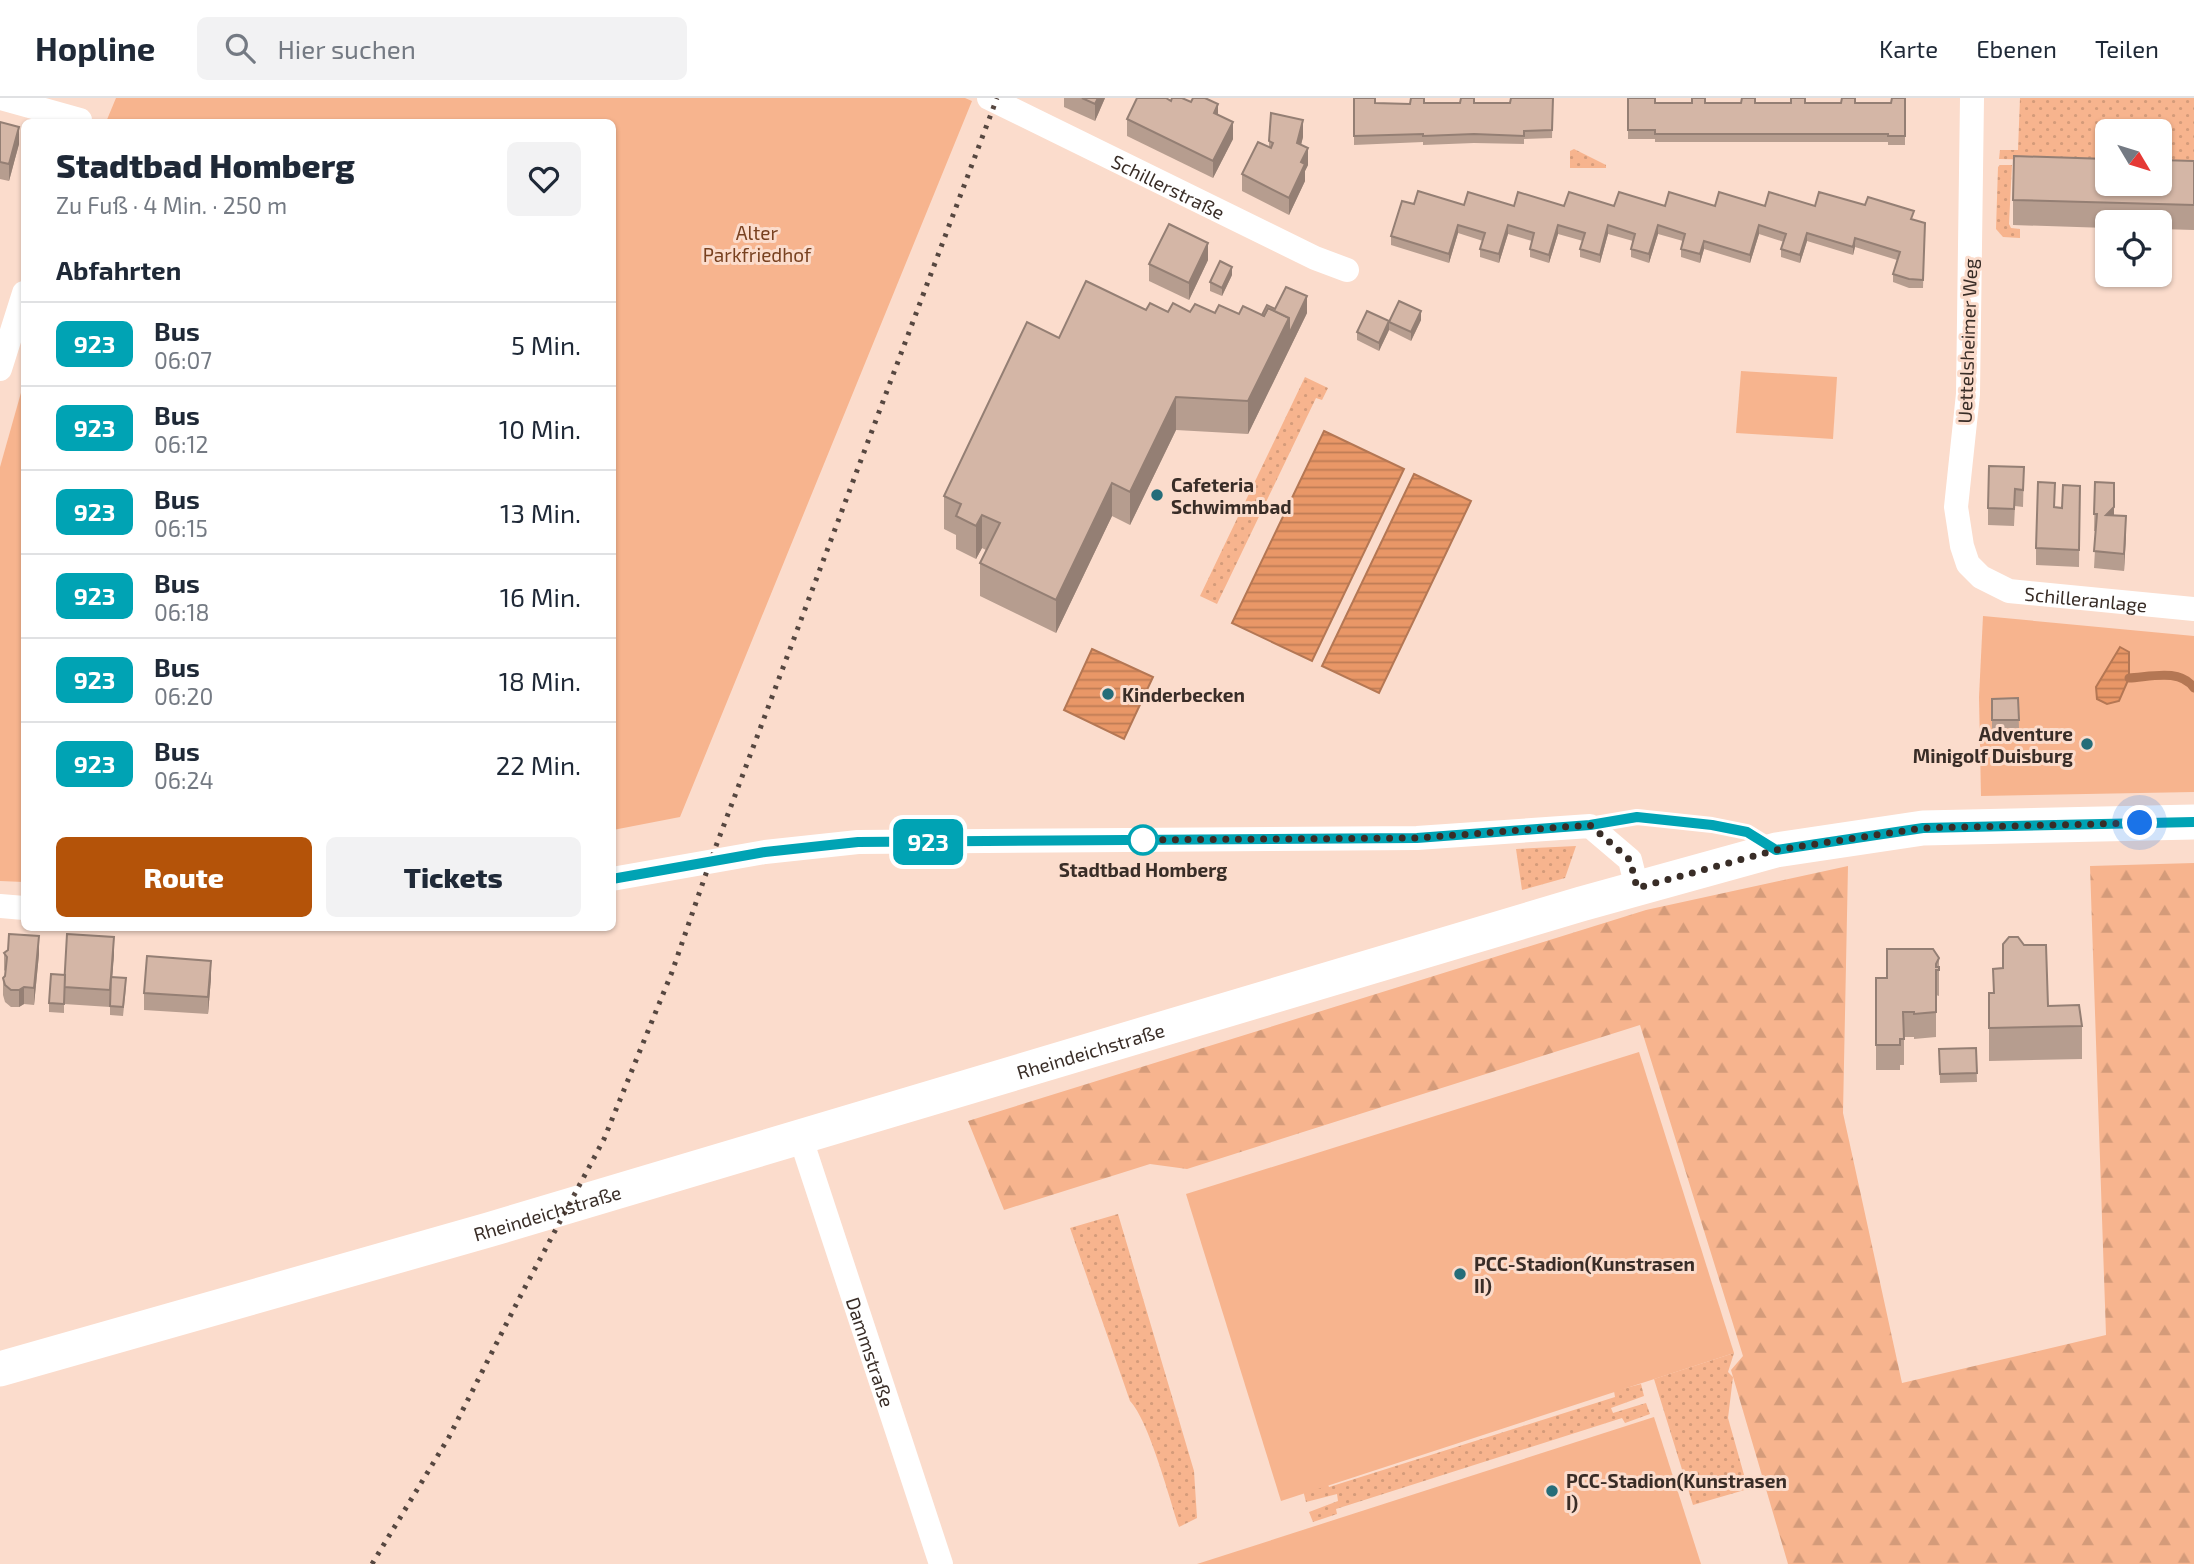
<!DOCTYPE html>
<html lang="de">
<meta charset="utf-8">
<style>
body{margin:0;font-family:"Exo 2",sans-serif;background:#f2f2f3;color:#1f2937;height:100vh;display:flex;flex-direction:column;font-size:26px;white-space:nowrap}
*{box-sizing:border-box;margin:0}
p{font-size:23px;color:#747a83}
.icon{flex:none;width:38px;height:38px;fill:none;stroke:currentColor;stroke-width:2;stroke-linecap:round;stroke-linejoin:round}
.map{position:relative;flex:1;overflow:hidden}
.details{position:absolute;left:21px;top:21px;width:595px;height:812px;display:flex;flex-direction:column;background:#fff;border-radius:10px;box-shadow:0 2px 5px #0004}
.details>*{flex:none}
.badge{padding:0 14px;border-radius:10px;font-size:24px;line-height:46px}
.needle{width:46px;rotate:128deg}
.tools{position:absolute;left:2095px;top:21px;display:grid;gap:14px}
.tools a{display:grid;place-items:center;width:77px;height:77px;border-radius:10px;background:#fff;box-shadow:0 2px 5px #0004;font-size:35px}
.you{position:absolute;width:35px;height:35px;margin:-18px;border:5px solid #fff;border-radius:50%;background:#1a73e8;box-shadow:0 0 0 10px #1a73e833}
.map>.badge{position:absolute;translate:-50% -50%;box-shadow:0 0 0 4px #fff}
h2{padding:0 35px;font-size:26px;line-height:63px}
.round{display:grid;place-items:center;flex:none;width:74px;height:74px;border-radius:10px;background:#f2f2f3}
.head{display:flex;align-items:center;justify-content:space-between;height:119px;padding:0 35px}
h1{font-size:33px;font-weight:800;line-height:52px}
.primary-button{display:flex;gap:14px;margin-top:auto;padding:14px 35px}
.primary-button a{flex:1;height:80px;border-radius:10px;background:#b45309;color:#fff;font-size:28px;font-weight:800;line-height:80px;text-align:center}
.primary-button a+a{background:#f2f2f3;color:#1f2937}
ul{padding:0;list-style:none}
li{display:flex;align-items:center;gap:21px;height:84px;padding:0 35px;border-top:2px solid #e0e1e3}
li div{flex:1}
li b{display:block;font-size:26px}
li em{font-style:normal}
li .badge{min-width:77px;font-weight:700;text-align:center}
header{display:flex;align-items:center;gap:42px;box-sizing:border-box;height:98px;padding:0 35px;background:#fff;border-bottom:2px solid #e0e1e3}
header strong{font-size:33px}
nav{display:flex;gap:38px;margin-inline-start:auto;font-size:24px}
.search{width:490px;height:63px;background:#f2f2f3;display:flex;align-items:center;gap:18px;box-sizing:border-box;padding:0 24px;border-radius:10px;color:#747a83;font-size:26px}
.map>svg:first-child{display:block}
</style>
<header>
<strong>Hopline</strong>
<div class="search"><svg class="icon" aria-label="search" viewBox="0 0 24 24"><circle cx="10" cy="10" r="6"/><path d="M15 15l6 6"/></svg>Hier suchen</div>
<nav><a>Karte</a><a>Ebenen</a><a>Teilen</a></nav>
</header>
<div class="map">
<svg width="2194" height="1466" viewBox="0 0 2194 1466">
<defs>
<pattern id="grass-dots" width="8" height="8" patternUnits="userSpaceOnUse" patternTransform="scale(1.75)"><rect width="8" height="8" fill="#f7b48e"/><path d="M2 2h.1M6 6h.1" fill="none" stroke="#d49b7a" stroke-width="1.8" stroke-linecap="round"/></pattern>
<pattern id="forest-firs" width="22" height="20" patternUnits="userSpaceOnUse" patternTransform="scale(1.75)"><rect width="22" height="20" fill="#f7b48e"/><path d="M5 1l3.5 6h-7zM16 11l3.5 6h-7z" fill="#d49b7a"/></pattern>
<pattern id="water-rules" width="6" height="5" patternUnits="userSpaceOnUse" patternTransform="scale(1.75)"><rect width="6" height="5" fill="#e99767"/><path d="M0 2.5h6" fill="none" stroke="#be7c55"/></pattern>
</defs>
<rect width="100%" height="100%" fill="#fbdccc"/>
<g fill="url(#grass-dots)">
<polygon points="2020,0 2194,0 2194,65 2160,64 2160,33 2107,33 2107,63 1999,61 2000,52 2018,52"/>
<polygon points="1574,51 1606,67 1606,70 1570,70 1570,53"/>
<polygon points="2000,67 2012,67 2009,126 2011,130 2020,131 2020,140 2003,139 1996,131 1998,69"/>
<polygon points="1305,279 1328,290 1322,302 1316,300 1217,506 1200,498"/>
<polygon points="1576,748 1565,780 1522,792 1516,751"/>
<path d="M 1118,1116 L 1194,1373 L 1197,1420 L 1179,1429 C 1169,1399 1149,1323 1130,1303 L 1070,1130 Z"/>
<polygon points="1734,1255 1728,1274 1733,1279 1728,1320 1748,1391 1693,1407 1654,1281"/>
<polygon points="1641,1286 1644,1298 1611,1310 1613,1315 1646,1305 1650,1316 1625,1325 1622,1320 1336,1411 1337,1416 1313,1424 1309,1414 1338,1403 1337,1396 1306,1404 1303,1392 1327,1384 1329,1389 1615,1299 1614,1293"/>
</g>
<polygon fill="url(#forest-firs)" points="2194,765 2194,1466 1788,1466 1731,1272 1743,1258 1640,927 1187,1071 1150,1066 1004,1112 968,1023 1646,812 1848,768 1843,1015 1902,1285 2106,1237 2090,768"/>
<g fill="#f7b48e">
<polygon points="116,0 965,0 972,3 680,719 613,732 612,24 106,24"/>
<polygon points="1741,273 1837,279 1833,341 1736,335"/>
<polygon points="24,284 24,784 0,783 0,369"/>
<polygon points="1983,518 2194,538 2194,694 1981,698 1979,599"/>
<polygon points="1639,954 1734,1255 1281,1403 1186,1096"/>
<polygon points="1654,1319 1701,1466 1197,1466"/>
</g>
<g fill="url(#water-rules)" stroke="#b47754" stroke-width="2">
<polygon points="1324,333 1404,371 1312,563 1232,525"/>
<polygon points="1414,376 1471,403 1379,595 1322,568"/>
<polygon points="2120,549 2129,554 2129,580 2119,603 2107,606 2097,601 2096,589"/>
<polygon points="1092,551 1153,579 1124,641 1064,612"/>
</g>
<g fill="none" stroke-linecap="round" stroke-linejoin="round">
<path stroke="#b47754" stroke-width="9" d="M 2129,580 C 2150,579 2180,570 2194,590"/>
<g stroke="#fff" stroke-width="24">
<polyline points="1,0 80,22"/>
<path id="s1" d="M 989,0 L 1315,160 L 1347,172"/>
<path id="s2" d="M 1972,0 L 1968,296 L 1956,409 L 1962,448 L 1968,466 L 1981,479 L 2009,493 L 2194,511"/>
<polyline points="0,271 24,195"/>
<polyline points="612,781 765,754 858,744 1417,740 1590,728 1630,762 1637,790"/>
<polyline points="0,808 24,810"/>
<path id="s3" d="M 801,1041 L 941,1466"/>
</g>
<path stroke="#fff" stroke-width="35" id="s4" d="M 0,1271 L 488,1132 L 1581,806 L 1776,752 L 1923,730 L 2194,724"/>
<polyline stroke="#564740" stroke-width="5" stroke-dasharray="3.5 7" stroke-linecap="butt" points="372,1466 449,1339 523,1193 604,1041 672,874 710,764 997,0"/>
</g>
<g fill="#b69d8f">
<polygon points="1064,0 1105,0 1095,23 1064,9"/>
<polygon points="1354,0 1375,5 1410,6 1510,5 1553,0 1552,40 1524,41 1524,46 1474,45 1423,47 1423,44 1354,47"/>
<polygon points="1628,0 1655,5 1891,5 1905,0 1905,47 1888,47 1888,44 1655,44 1655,41 1628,41"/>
<polygon points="1168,1 1218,17 1233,41 1213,80 1127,38 1127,21"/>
<polygon points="0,24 19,46 9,83 0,81"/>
<polygon points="1303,39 1301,47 1308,67 1305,73 1305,83 1289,117 1242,93 1242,76 1269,49 1269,43"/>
<polygon points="2194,63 2194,132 2160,131 2160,124 2107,124 2107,130 2013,127 2013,102"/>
<polygon points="1414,106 1514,108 1815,108 1914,122 1925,125 1923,190 1909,190 1893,184 1893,176 1897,162 1855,149 1853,157 1807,143 1800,165 1781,159 1781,151 1784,144 1759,136 1750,165 1704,151 1700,165 1681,159 1681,151 1683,143 1658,136 1649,165 1631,159 1631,151 1633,143 1608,136 1600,165 1580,159 1580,151 1583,143 1558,136 1549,165 1530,159 1530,151 1532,143 1508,136 1499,165 1480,159 1480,151 1483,143 1458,135 1449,165 1391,147 1391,138"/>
<polygon points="1208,162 1189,202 1149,183 1149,166"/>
<polygon points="1232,177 1222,198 1210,193 1210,184"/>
<polygon points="1275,211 1307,215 1248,336 1176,332 1130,427 1112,418 1056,535 980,498 980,465 986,452 982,450 976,461 956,451 956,437 944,431 944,398 1059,240 1146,212 1262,217"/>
<polygon points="1421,222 1411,243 1389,232 1389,224"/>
<polygon points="1389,232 1379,253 1357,242 1357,234"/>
<polygon points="2024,369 2023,409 2015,408 2014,428 1988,427 1988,410"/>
<polygon points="2095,384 2114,418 2126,435 2124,473 2094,470 2096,433 2094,433"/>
<polygon points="2080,388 2079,469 2036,467 2036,450 2055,409 2062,410"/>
<polygon points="2018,600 2019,630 1992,631 1992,601"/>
<polygon points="4,855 39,856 34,907 24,906 19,909 11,909 5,904 3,897 3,880 5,878 6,874 4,872"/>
<polygon points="114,856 112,879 126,889 123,918 110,917 110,909 64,906 64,915 49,914 49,905 65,877"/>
<polygon points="1939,860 1939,898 1936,897 1936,939 1914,941 1914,939 1904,939 1904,967 1900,967 1900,972 1876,972 1876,880 1887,880"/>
<polygon points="1993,871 2048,908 2082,928 2082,961 1989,963 1989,895 1993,895"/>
<polygon points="211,880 208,916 144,912 144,895"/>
<polygon points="1976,950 1977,984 1940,985 1939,951"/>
</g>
<g fill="#947f74">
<polygon points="1098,0 1105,0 1095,23 1095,6"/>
<polygon points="1218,6 1218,23 1214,15"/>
<polygon points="1303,22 1303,39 1297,62 1297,45"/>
<polygon points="1233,24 1233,41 1213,80 1213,63"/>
<polygon points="19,29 19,46 9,83 9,66"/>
<polygon points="1308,50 1308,67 1305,73 1305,83 1289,117 1289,100 1301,64"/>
<polygon points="1458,127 1458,135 1449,165 1449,156"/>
<polygon points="1508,127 1508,136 1499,165 1499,156"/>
<polygon points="1558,127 1558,136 1549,165 1549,157"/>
<polygon points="1608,127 1608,136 1600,165 1600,157"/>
<polygon points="1658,127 1658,136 1649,165 1649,156"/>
<polygon points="1759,127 1759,136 1750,165 1750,157"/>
<polygon points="1807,135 1807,143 1800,165 1800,157"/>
<polygon points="1855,140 1855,149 1853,157 1853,149"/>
<polygon points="1704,143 1704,151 1700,165 1700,156"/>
<polygon points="1208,145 1208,162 1189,202 1189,185"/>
<polygon points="1232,169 1232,177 1222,198 1222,190"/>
<polygon points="1307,198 1307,215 1248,336 1248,303 1289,220"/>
<polygon points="1421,213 1421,222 1411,243 1411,234"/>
<polygon points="1389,223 1389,232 1379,253 1379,245"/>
<polygon points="1176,299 1176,332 1130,427 1130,394"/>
<polygon points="1112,385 1112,418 1056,535 1056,502"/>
<polygon points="2114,402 2114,426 2106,417"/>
<polygon points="982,417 982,450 976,461 976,428"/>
<polygon points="2126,418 2126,435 2124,473 2124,456"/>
<polygon points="39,838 39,856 34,907 34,890"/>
<polygon points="114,839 114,856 110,909 110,892"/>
<polygon points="211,863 211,880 208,916 208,899"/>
<polygon points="24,889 24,906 19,909 19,892"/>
</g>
<g fill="#d4b6a6" stroke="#947f74" stroke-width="2">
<polygon points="1082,0 1098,0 1095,6"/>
<polygon points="1137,0 1166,0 1171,3 1172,0 1182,0 1191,4 1193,0 1205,0 1218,6 1214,15 1233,24 1213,63 1127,21"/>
<polygon points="1354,0 1375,0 1375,5 1410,6 1411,0 1424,0 1424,5 1460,5 1461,0 1474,0 1474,5 1510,5 1511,0 1553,0 1552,32 1524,33 1524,38 1474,36 1423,38 1423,36 1354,38"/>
<polygon points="1628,0 1655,0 1655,5 1692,5 1692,0 1705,0 1705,5 1741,5 1742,0 1755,0 1755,5 1791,5 1791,0 1805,0 1805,5 1841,5 1842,0 1855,0 1855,5 1891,5 1892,0 1905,0 1905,38 1888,38 1888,36 1655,36 1655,32 1628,32"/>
<polygon points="1271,15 1303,22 1297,45 1308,50 1301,64 1305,66 1289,100 1242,76 1258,44 1271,50 1273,45 1269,43"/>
<polygon points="0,24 19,29 9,66 0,64"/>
<polygon points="2014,58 2107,61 2107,86 2160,86 2160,62 2194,63 2194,107 2013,102"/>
<polygon points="1418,93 1464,107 1468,94 1514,108 1518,94 1564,108 1569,94 1614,108 1619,94 1665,108 1669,94 1715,108 1719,94 1765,108 1769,94 1815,108 1819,94 1865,107 1868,99 1914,113 1911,121 1925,125 1923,182 1909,181 1893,176 1900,154 1855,140 1853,149 1807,135 1800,157 1781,151 1786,136 1759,127 1750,157 1704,143 1700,156 1681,151 1685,136 1658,127 1649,156 1631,151 1635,136 1608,127 1600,157 1580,151 1585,135 1558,127 1549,157 1530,151 1534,135 1508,127 1499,156 1480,151 1485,135 1458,127 1449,156 1391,138 1402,103 1414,106"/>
<polygon points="1169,126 1208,145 1189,185 1149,166"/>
<polygon points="1220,163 1232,169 1222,190 1210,184"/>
<polygon points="1086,183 1146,212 1150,205 1168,214 1173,205 1190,214 1195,206 1215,215 1219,207 1239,216 1243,208 1264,218 1268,210 1289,220 1248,303 1176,299 1130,394 1112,385 1056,502 980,465 1000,425 982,417 976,428 956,418 961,406 944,398 1027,224 1059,240"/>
<polygon points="1286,189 1307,198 1289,236 1289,220 1268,210 1264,218 1262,217 1267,207 1275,211"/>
<polygon points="1399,203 1421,213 1411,234 1389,224"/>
<polygon points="1367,213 1389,223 1379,245 1357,234"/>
<polygon points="1989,368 2024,369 2023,392 2015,391 2014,411 1988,410"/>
<polygon points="2038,384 2055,385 2054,409 2062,410 2063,387 2080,388 2079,452 2036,450"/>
<polygon points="2095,384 2114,385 2114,409 2106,417 2126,418 2124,456 2094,453 2097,416 2094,416"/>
<polygon points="2018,600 2019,622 1992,622 1992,601"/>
<polygon points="9,836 39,838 34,890 24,889 19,892 11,892 5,887 3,880 5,878 7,859 4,855 8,852"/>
<polygon points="67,836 114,839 110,892 64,889"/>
<polygon points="2009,839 2018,839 2024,847 2046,847 2048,908 2079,907 2082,928 1989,930 1989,895 1994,895 1993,871 2003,870 2003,846"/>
<polygon points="1887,851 1933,851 1939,860 1936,866 1936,869 1939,869 1939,872 1936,872 1936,914 1914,916 1914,914 1903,914 1904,941 1900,941 1900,947 1876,947 1876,880 1887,880"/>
<polygon points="147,858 211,863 208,899 144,895"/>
<polygon points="51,876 65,877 64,906 49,905"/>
<polygon points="111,879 126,880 123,909 110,908"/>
<polygon points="1976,950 1977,975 1940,976 1939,951"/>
</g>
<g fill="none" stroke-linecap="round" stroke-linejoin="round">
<g stroke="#fff" stroke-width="16">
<polyline id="line" points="612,781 765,754 858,744 1417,740 1590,727 1637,719 1712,727 1747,734 1776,752 1923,730 2194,724"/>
</g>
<use href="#line" stroke="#00a3b4" stroke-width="10"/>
<polyline stroke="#392d27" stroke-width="7" stroke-dasharray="0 12.6" points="1143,742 1134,742 1417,740 1590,727 1630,762 1637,790 1776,752 1923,730 2140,725"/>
</g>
<g fill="#256d79" stroke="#fbdccc" stroke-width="2.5">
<circle cx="1157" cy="397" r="7"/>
<circle cx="1108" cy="596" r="7"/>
<circle cx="2087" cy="646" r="7"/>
<circle cx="1460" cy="1176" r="7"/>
<circle cx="1552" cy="1393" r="7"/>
</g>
<circle fill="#fff" stroke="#00a3b4" stroke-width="3.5" cx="1143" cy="742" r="14"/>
<g text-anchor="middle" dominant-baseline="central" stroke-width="6" stroke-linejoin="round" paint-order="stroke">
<g font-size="19" fill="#392d27" stroke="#fbdccc">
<text stroke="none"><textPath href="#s1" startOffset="200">Schillerstraße</textPath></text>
<text transform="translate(1967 243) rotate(-88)">Uettelsheimer Weg</text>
<text stroke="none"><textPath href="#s2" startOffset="595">Schilleranlage</textPath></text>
<text stroke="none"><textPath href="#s4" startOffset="1136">Rheindeichstraße</textPath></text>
<text stroke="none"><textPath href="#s4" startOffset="569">Rheindeichstraße</textPath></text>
<text stroke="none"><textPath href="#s3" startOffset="224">Dammstraße</textPath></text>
</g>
<g font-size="19" fill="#784120" stroke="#fbdccc">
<text x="757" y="134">Alter<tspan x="757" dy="22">Parkfriedhof</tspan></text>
</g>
<g font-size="19" font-weight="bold" fill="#392d27" stroke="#fbdccc" text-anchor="start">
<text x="1171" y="386">Cafeteria<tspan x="1171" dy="22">Schwimmbad</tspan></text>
<text x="1122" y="596">Kinderbecken</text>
<text x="2073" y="635" text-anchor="end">Adventure<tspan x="2073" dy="22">Minigolf Duisburg</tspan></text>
<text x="1474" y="1165">PCC-Stadion(Kunstrasen<tspan x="1474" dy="22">II)</tspan></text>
<text x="1566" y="1382">PCC-Stadion(Kunstrasen<tspan x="1566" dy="22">I)</tspan></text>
</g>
<g font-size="19" font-weight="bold" fill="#392d27" stroke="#fbdccc">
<text x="1143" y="771">Stadtbad Homberg</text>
</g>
</g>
</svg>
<div class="tools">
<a><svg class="needle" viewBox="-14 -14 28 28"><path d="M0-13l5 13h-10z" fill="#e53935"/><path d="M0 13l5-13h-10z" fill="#747a83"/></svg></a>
<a><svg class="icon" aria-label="locate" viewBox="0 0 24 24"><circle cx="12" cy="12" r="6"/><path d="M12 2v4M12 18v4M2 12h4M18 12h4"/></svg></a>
</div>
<div class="you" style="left:2140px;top:725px"></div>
<b class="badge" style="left:928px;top:744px;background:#00a3b4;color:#fff">923</b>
<section class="details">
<div class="head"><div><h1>Stadtbad Homberg</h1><p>Zu Fuß · 4 Min. · 250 m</p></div><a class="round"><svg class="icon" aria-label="heart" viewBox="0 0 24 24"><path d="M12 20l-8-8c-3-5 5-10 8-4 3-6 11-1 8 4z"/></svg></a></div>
<h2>Abfahrten</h2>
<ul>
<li><span class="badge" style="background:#00a3b4;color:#fff">923</span><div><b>Bus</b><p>06:07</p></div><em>5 Min.</em></li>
<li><span class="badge" style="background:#00a3b4;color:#fff">923</span><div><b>Bus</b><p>06:12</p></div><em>10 Min.</em></li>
<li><span class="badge" style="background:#00a3b4;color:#fff">923</span><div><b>Bus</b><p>06:15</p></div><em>13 Min.</em></li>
<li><span class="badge" style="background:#00a3b4;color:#fff">923</span><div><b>Bus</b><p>06:18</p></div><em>16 Min.</em></li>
<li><span class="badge" style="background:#00a3b4;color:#fff">923</span><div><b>Bus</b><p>06:20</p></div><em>18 Min.</em></li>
<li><span class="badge" style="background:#00a3b4;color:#fff">923</span><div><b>Bus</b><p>06:24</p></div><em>22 Min.</em></li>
</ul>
<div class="primary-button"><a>Route</a><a>Tickets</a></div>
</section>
</div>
